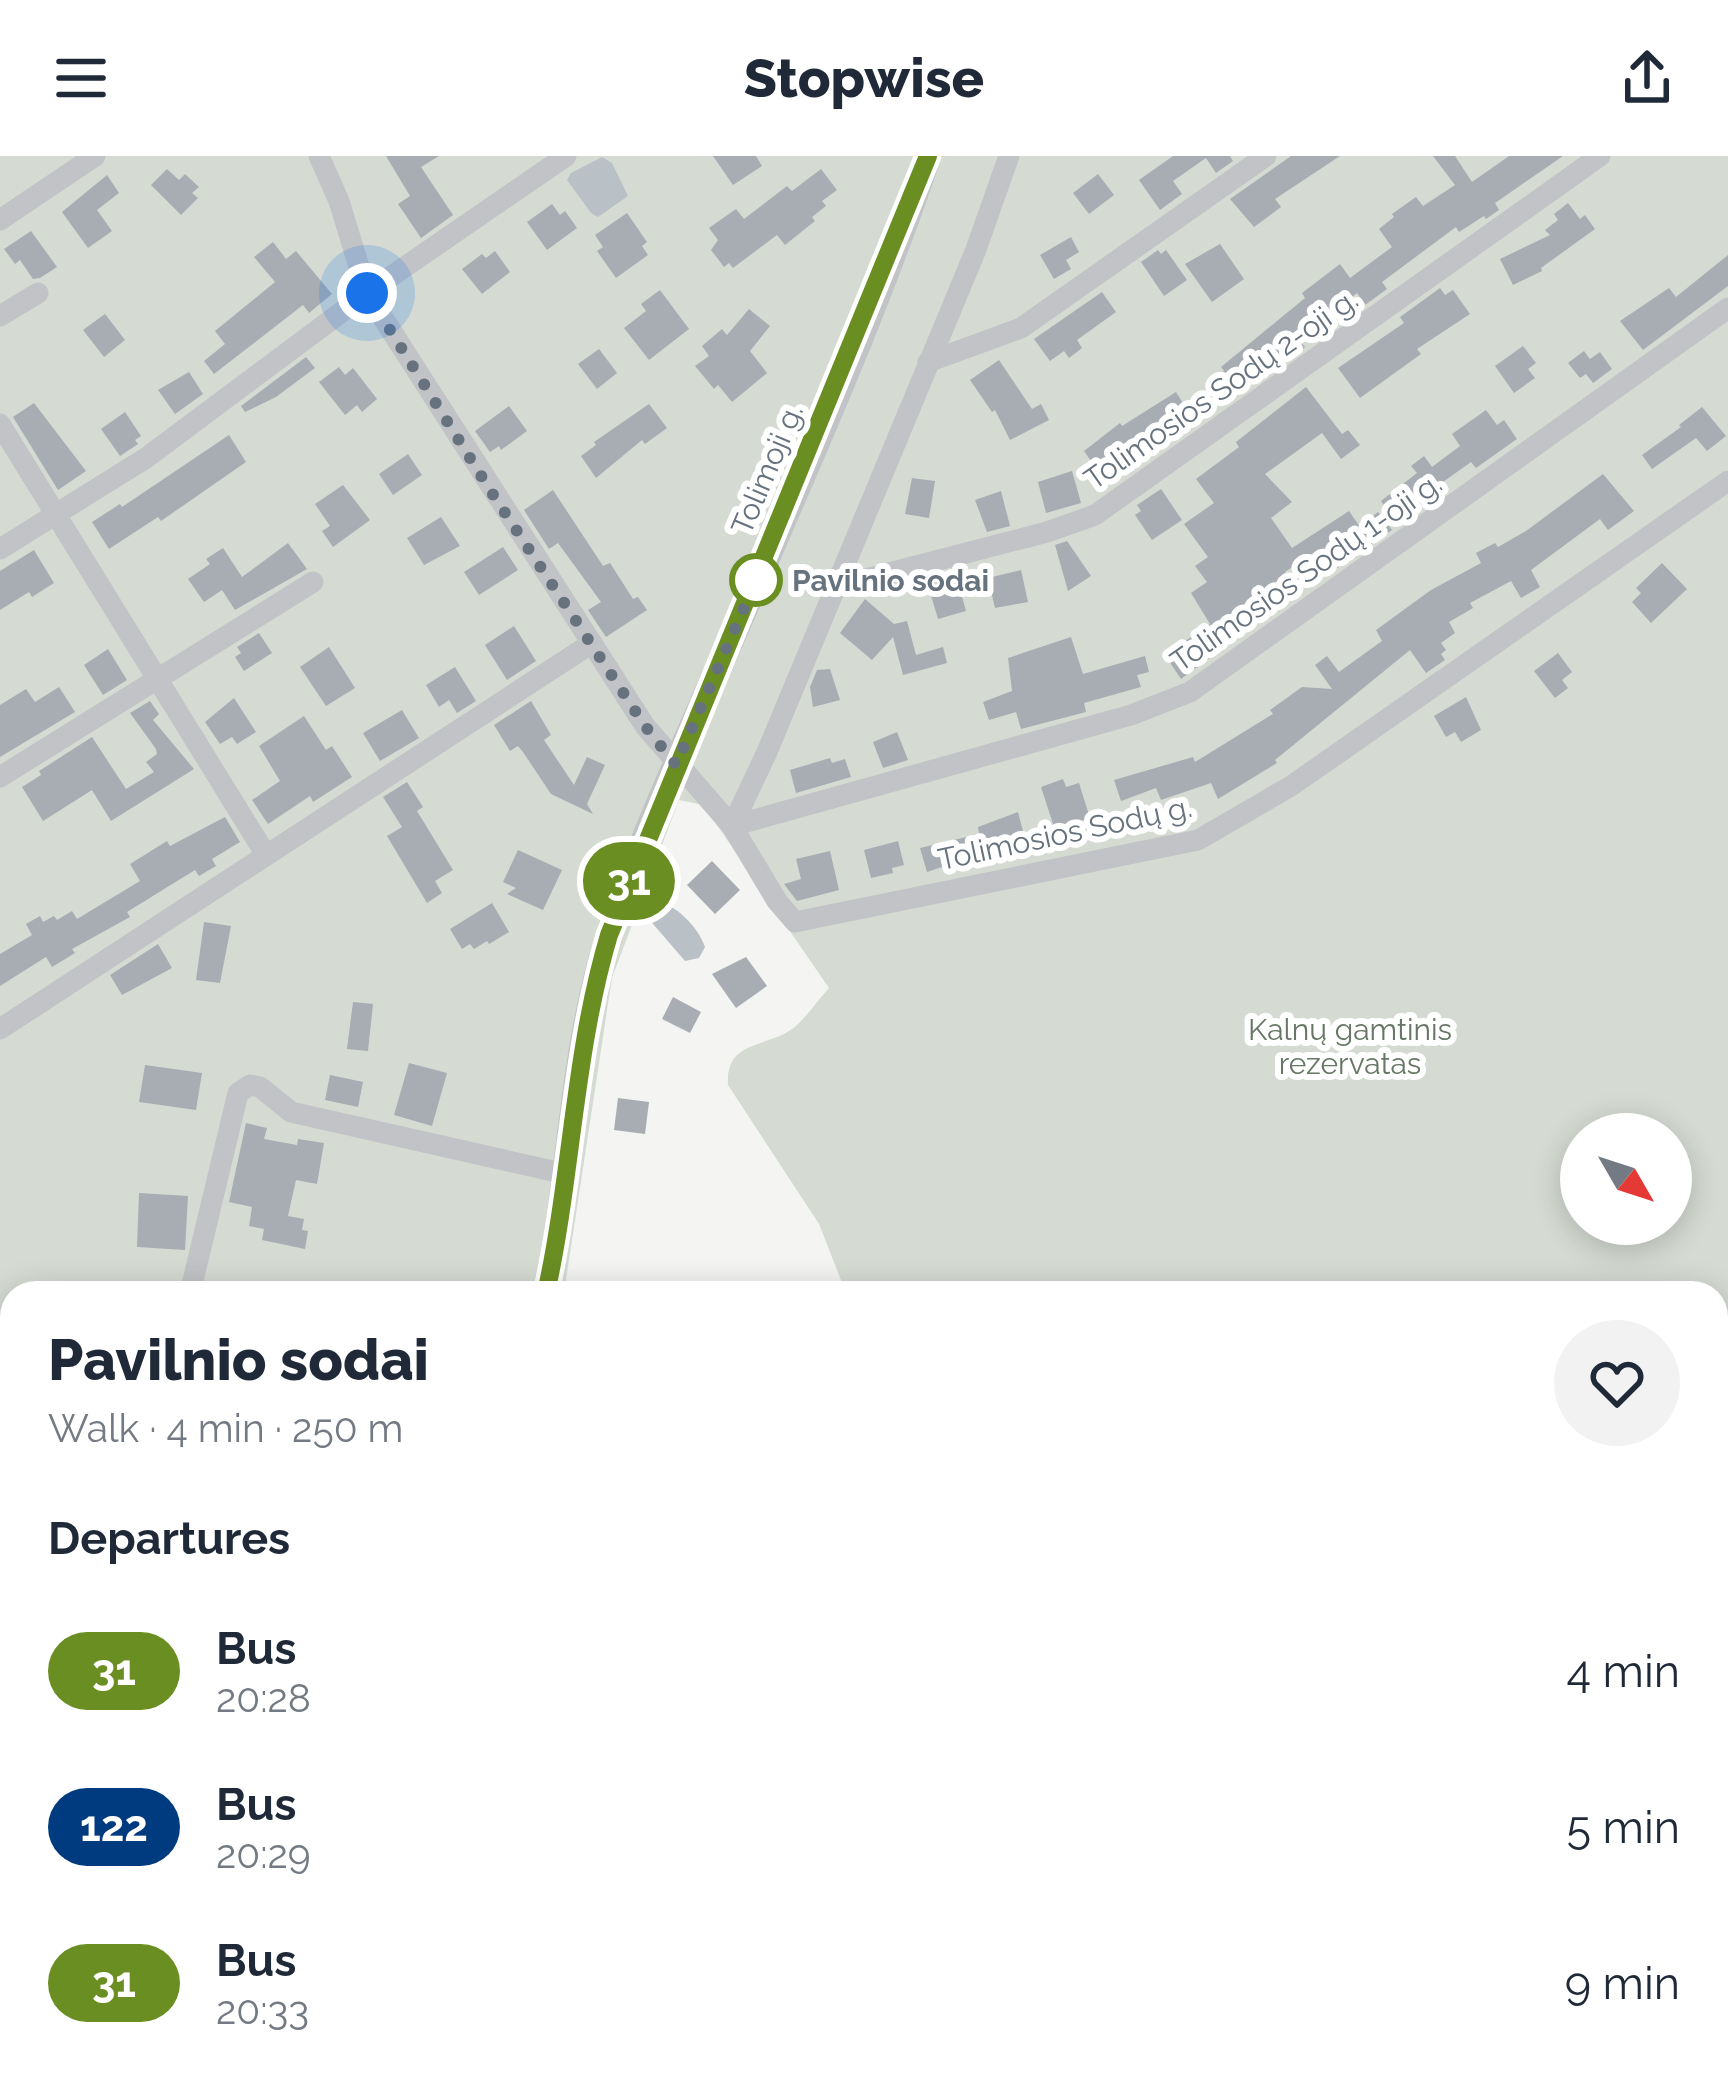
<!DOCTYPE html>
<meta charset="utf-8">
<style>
body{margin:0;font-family:Raleway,sans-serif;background:#f2f2f3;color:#1f2937;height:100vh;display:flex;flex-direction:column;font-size:45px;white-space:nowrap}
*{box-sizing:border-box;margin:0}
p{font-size:39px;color:#747a83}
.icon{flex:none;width:66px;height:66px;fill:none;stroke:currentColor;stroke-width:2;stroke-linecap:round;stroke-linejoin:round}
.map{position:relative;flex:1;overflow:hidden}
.details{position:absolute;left:0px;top:1125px;width:1728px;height:804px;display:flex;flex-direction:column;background:#fff;border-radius:36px 36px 0 0;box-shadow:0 6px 30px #0003}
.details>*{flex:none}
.badge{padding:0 24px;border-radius:39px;font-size:42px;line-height:78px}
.needle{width:78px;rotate:129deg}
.fabs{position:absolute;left:1560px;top:957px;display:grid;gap:24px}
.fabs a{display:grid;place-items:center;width:132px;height:132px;border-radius:50%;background:#fff;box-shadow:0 6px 30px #0003;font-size:60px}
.you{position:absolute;width:60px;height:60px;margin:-30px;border:9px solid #fff;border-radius:50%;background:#1a73e8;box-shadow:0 0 0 18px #1a73e833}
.map>.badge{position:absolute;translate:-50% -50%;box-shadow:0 0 0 6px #fff}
h2{padding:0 48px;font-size:45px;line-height:108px}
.round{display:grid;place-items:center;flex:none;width:126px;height:126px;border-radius:63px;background:#f2f2f3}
.overview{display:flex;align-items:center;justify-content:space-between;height:204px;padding:0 48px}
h1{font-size:57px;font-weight:800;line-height:90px}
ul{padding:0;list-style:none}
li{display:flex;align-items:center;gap:36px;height:156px;padding:0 48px}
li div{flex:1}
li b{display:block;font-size:45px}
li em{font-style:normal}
li .badge{min-width:132px;font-weight:700;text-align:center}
header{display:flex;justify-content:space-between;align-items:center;height:156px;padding:0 48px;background:#fff;font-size:54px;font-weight:800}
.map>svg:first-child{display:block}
</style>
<header><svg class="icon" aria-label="menu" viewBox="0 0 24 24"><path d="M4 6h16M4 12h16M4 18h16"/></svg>Stopwise<svg class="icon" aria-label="share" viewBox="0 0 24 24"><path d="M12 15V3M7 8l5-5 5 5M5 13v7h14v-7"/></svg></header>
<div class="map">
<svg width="1728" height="1929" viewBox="0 0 1728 1929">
<rect width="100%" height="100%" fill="#f4f5f2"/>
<path fill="#d5dbd3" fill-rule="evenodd" d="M 0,0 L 1728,0 L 1728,1929 L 630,1929 L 633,1917 L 1716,1917 L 1716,1137 L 846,1137 L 819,1068 L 728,929 C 725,882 769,893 796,870 C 808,859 818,844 829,832 L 703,649 L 679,644 L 612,822 L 564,1137 L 12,1137 L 12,1917 L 379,1917 L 376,1929 L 0,1929 ZM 1581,978 L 1671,978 L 1671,1068 L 1581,1068 Z"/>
<g fill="#b9c1c6">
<polygon points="602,1 612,7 628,40 598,61 591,57 567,24 571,17"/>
<path d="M 655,745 C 676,748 698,771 705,791 L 699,802 L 685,805 L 647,761 L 647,753 Z"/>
</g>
<g fill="#a7adb3">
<polygon points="386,0 439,0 421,11 453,59 421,82 398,48 410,40"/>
<polygon points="713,0 756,0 762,10 733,29"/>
<polygon points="1173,0 1230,0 1233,5 1216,17 1206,2 1173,25 1182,38 1160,54 1139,24"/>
<polygon points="1291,0 1340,0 1275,43 1281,51 1254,71 1230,43"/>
<polygon points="1433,0 1455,0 1472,26 1509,0 1563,0 1495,47 1499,54 1486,63 1484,60 1459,76 1456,71 1382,126 1387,133 1365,149 1357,137 1298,182 1305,191 1285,206 1282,202 1221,249 1210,234 1215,230 1211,225 1224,215 1221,211 1305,142 1302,137 1340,108 1350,122 1392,91 1379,73 1394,61 1392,58 1416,41 1423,50 1455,29"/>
<polygon points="167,13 179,24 185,18 199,31 192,37 198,42 181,59 151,29"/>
<polygon points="821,13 837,34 822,45 826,50 812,61 815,65 785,89 777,79 733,112 729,107 724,111 711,94 718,84 709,72 736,53 744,63 787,30 792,35"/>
<polygon points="1098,18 1114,39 1089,58 1073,37"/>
<polygon points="107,19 119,37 97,54 112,75 88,92 62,56"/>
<polygon points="1568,47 1580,63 1585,59 1595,73 1541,112 1542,115 1513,129 1500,103 1550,79 1545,74 1558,64 1554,58"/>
<polygon points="552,48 560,59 565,55 577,72 547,94 527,66"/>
<polygon points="627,57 647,86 642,90 648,99 616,122 597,95 603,91 595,79"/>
<polygon points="31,75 57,111 40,122 33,123 20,104 15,108 4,93"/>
<polygon points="1071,81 1079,96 1066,104 1071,113 1054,123 1040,99"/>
<polygon points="273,86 286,103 296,95 332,138 309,157 303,149 214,218 204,205 225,188 215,175 275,126 254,101"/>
<polygon points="1220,88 1244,123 1212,146 1185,108"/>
<polygon points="1158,94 1161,98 1166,94 1187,124 1164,140 1141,106"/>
<polygon points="495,95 510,116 482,138 462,113 482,98 486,102"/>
<polygon points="1728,99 1728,130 1643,194 1620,165 1669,132 1676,141"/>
<polygon points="1440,132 1445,139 1453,134 1470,158 1417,193 1421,198 1360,242 1338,212 1404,167 1400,161"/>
<polygon points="660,134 689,173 649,204 624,172 646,155 641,148"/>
<polygon points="1102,136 1116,156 1077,184 1082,192 1069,202 1064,195 1050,205 1034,183"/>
<polygon points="749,153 770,170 750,195 767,217 732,246 718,229 714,233 695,210 709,200 702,190 722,173 727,179"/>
<polygon points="105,158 125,184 104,201 83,174"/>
<polygon points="1523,190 1536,207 1528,213 1535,222 1514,237 1495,210"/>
<polygon points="599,193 617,217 597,233 578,208"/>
<polygon points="1584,195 1590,203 1600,196 1612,213 1593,227 1586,218 1580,222 1568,207"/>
<polygon points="306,201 315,212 276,241 245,256 241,250"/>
<polygon points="999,204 1032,253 1041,248 1049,264 1010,284 995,254 992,256 970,224"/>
<polygon points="339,211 345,219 353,212 377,243 362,256 357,249 345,259 319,226"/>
<polygon points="189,216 203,238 175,258 158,234"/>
<polygon points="1306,231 1342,278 1348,274 1360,289 1341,303 1322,277 1265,318 1292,346 1271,362 1292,392 1349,355 1360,371 1378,356 1392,374 1333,415 1319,393 1285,416 1299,435 1181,523 1165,499 1210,468 1191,437 1207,426 1195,410 1208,401 1184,368 1214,347 1196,323 1239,291 1236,286"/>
<polygon points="1176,236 1195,266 1140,302 1143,305 1108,329 1084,295 1120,267 1122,270"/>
<polygon points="34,247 86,315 58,334 13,261"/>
<polygon points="649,248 667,272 645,288 642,284 596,322 581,300 596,289 594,286"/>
<polygon points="509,250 527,275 501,294 499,290 490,296 475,275"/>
<polygon points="1702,251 1726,280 1707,295 1696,282 1652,313 1642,299 1681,271 1679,269"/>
<polygon points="1486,254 1497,269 1504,264 1517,283 1476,312 1471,306 1443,326 1447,331 1434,341 1429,334 1393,361 1381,345 1417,317 1411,310 1424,300 1432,311 1460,290 1452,278"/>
<polygon points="125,256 141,280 135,284 138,288 120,300 101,273"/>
<polygon points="229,279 246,306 161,365 158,361 109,393 92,366 120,348 122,351"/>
<polygon points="408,298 422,319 393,339 379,318"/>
<polygon points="1072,315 1081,347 1046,357 1038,326"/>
<polygon points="1603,318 1634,355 1608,374 1600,363 1531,414 1540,431 1521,442 1511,425 1470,447 1473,452 1449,466 1455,477 1441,487 1446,494 1441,498 1445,504 1426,517 1410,494 1275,604 1277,607 1218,643 1211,627 1161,644 1156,632 1121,645 1114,624 1193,601 1195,606 1273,558 1270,554 1302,531 1332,533 1315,509 1327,500 1339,516 1382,485 1376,474 1431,434 1481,407 1476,397 1495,387 1498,391 1526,375"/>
<polygon points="912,322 935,325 929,362 905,358"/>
<polygon points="343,329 370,364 333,391 322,375 330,370 315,348"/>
<polygon points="1161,333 1182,364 1152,384 1135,359 1141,355 1137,349"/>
<polygon points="553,334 603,410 610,407 633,443 638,441 647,454 606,481 588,454 601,446 558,387 549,393 524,354"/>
<polygon points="1001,335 1010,370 987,376 975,344"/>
<polygon points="441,361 460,390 424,409 407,382"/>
<polygon points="1067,385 1091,420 1068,435 1055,389"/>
<polygon points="288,387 307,413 235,454 222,434 204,446 188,423 210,408 206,403 223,392 242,421"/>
<polygon points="503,391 518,414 479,439 464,416"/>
<polygon points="34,394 54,427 32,441 29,436 0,454 0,415"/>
<polygon points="1662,407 1687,433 1651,467 1632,446 1641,437 1636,432"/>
<polygon points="1021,414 1028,446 995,452 988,422"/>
<polygon points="957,422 966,455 938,463 930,436 938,434 937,428"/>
<polygon points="865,443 894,468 907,465 916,499 943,491 947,507 903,519 893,481 872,504 840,477"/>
<polygon points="514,470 536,505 507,524 485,489"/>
<polygon points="259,477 272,497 244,515 235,501 241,497 237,491"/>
<polygon points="1071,481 1083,518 1145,500 1149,516 1137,519 1141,531 1084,547 1086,556 1021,573 1016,556 989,564 983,546 1012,535 1008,502"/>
<polygon points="329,491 355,532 326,550 300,511"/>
<polygon points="108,493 127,524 103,539 84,509"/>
<polygon points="1558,497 1572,516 1562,524 1568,532 1555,542 1534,515"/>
<polygon points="455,511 476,545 457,557 449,544 439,551 426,529"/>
<polygon points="830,513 840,544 813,551 810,531 817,514"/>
<polygon points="59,531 75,556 0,601 0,549 26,533 35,546"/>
<polygon points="1466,541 1481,574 1461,586 1455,576 1446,581 1434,560"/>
<polygon points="234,542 256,576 237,588 232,581 220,588 205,566"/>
<polygon points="150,545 159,558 153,564 194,613 111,665 92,634 43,665 22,631 41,619 39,615 92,581 126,633 154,616 146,606 157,598 156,593 130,557"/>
<polygon points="531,545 551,579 544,584 574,629 587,601 605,609 587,648 593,658 551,638 523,596 518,590 510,595 494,569"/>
<polygon points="402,554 419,582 380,605 363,577"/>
<polygon points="304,560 326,594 332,590 352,621 313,646 310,640 268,668 252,644 280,625 259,590"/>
<polygon points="897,576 908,604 883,612 873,586"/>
<polygon points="830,602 832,607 845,603 851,621 796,637 790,614"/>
<polygon points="1063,623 1066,631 1079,627 1090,662 1055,674 1041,631"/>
<polygon points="407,626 423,651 417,655 453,714 435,725 442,737 427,747 387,680 402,671 383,641"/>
<polygon points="1018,656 1024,679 1007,684 1009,689 927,716 920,692 979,678 978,671"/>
<polygon points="225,661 240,686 212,703 216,710 199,720 195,714 127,756 130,761 72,793 75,797 52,811 46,801 0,830 0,798 32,779 26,768 40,760 43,766 54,760 57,764 72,755 77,763 140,725 130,708 167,685 170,690"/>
<polygon points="898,685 904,709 892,712 893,717 871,722 864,694"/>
<polygon points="518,694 562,714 543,754 507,738 516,732 503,726"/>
<polygon points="830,695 839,734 797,745 784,728 801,723 796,703"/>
<polygon points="712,705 740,734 715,758 687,729"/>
<polygon points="492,747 509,776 489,788 487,785 474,793 470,788 462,793 450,773"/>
<polygon points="204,766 231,770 220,827 196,824"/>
<polygon points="158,788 172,812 122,839 110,819"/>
<polygon points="746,801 767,830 736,852 712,818"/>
<polygon points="673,841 701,856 690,877 662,863"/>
<polygon points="353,846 373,848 368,895 347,893"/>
<polygon points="409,907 447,917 432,970 394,959"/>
<polygon points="145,909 202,917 196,954 139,946"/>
<polygon points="330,919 363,926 358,951 325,944"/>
<polygon points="618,942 649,946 645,978 614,974"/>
<polygon points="246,967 267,972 264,983 297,989 298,983 324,987 317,1028 296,1024 288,1060 304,1063 302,1074 308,1075 305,1093 262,1084 264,1073 249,1070 252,1051 229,1046"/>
<polygon points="139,1037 188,1040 185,1094 137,1091"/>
</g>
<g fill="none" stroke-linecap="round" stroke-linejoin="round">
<g stroke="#c1c3c6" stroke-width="21">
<polyline points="319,0 339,45 367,137 645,570 732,670 777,745 795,766 1198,684 1291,630 1728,325"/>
<polyline points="0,64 95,0"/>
<polyline points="0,160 38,137"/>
<polyline points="928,206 1021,172 1266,0"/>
<polyline points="0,268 266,699"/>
<polyline points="0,393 146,302 367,137 566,0"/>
<polyline points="835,431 1047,376 1095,359 1600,0"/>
<polyline points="0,621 313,426"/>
<polyline points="732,670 1131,559 1190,536 1728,152"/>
<polyline points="732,670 767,596 975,96 1009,0"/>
<polyline points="0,873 592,487"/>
<polyline points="190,1137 238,937 250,929 260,931 291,956 566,1018"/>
</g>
<g stroke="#c1c3c6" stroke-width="27">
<path d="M 546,1137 C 572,1020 571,895 609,780 C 638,692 677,606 715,520 C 789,349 868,177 928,0"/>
<polyline points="359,1929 362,1917"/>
</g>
</g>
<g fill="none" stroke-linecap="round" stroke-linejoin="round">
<g stroke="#fff" stroke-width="27">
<path id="line" d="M 546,1137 C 572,1019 574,896 609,779 L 928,0"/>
</g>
<use href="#line" stroke="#6b8e23" stroke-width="18"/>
<polyline stroke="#67727f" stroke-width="12" stroke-dasharray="0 21.6" points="367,137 490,334 645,570 676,609 756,424"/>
</g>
<circle fill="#fff" stroke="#6b8e23" stroke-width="6" cx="756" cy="424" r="24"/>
<g text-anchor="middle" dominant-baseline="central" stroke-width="12" stroke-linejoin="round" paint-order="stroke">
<g font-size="30" fill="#67727f" stroke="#fff">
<text transform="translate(1221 233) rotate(-35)">Tolimosios Sodų 2-oji g.</text>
<text transform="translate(767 313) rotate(-67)">Tolimoji g.</text>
<text transform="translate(1306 416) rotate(-35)">Tolimosios Sodų 1-oji g.</text>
<text transform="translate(1065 677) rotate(-12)">Tolimosios Sodų g.</text>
</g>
<g font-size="30" font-weight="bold" fill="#67727f" stroke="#fff" text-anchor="start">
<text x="792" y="424">Pavilnio sodai</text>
</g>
<g font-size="30" fill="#677765" stroke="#fff">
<text x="1350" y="873">Kalnų gamtinis<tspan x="1350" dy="34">rezervatas</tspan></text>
</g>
</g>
</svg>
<div class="fabs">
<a><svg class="needle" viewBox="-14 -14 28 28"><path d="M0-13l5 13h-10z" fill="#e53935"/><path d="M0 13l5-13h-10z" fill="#747a83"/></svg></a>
</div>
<div class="you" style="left:367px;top:137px"></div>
<b class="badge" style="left:629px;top:725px;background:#6b8e23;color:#fff">31</b>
<section class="details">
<div class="overview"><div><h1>Pavilnio sodai</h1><p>Walk · 4 min · 250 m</p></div><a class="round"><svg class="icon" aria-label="heart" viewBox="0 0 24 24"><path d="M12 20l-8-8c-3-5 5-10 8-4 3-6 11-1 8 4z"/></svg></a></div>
<h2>Departures</h2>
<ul>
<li><span class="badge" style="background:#6b8e23;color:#fff">31</span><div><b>Bus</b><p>20:28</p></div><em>4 min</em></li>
<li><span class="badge" style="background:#003b80;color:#fff">122</span><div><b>Bus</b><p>20:29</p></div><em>5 min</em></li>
<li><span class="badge" style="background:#6b8e23;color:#fff">31</span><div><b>Bus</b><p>20:33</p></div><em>9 min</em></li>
</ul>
</section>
</div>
